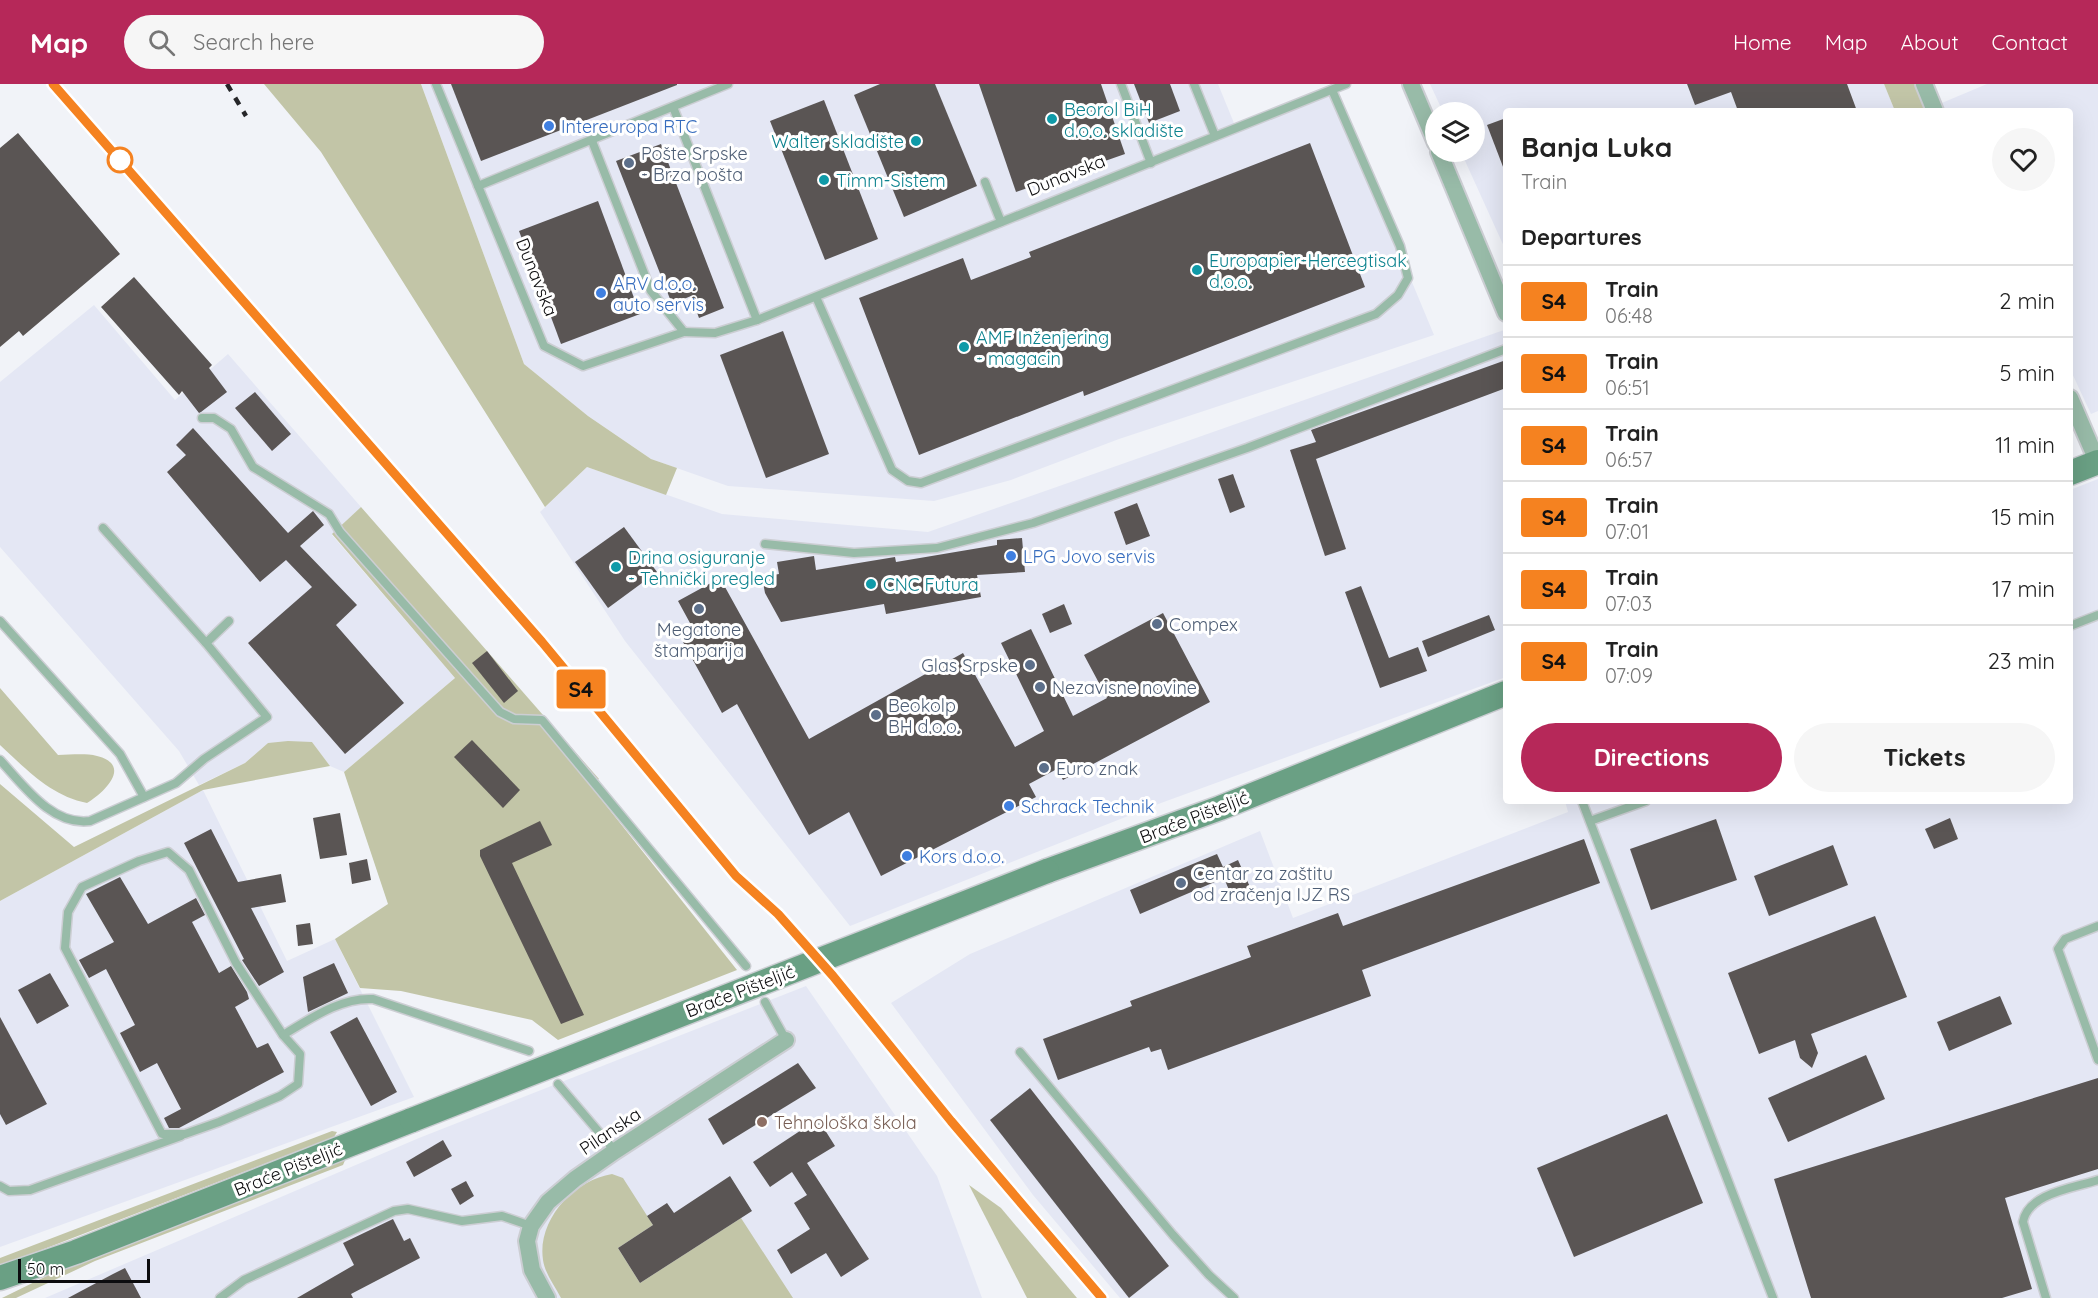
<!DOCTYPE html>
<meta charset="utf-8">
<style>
body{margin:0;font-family:Quicksand,sans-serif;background:#f6f6f6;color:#222;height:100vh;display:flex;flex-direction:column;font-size:22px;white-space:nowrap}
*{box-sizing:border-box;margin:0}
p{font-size:20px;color:#767676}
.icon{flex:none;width:33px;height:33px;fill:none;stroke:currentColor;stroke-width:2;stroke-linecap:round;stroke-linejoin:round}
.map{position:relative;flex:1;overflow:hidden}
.sheet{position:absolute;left:1503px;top:24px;width:570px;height:696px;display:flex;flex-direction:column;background:#fff;border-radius:6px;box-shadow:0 6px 24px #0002}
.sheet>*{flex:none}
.badge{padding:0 12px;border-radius:4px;font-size:21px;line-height:39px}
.controls{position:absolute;left:1425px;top:18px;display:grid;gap:12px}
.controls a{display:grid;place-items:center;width:60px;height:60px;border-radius:50%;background:#fff;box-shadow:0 6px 24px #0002;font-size:30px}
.scale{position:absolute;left:18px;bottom:15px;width:132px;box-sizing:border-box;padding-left:6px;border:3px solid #0c0c0e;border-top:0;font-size:16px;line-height:21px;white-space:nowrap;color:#0c0c0e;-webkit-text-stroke:4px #fff;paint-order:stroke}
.map>.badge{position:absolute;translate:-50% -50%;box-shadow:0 0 0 3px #fff}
h2{padding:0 18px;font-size:22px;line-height:54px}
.round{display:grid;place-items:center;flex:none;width:63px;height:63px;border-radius:32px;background:#f6f6f6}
.head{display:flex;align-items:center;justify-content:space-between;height:102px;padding:0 18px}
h1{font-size:28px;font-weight:700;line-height:45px}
.action{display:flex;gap:12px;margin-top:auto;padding:12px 18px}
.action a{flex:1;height:69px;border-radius:36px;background:#b62859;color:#fff;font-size:24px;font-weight:700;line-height:69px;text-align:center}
.action a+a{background:#f6f6f6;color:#222}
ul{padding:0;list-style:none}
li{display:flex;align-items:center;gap:18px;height:72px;padding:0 18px;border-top:2px solid #e0e0e0}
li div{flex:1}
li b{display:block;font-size:22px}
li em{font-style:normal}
li .badge{min-width:66px;font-weight:700;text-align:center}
header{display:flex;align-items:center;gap:36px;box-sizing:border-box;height:84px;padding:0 30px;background:#b62859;color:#fff}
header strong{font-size:28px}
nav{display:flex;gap:33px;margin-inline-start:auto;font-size:21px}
.search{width:420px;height:54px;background:#f6f6f6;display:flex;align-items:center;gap:15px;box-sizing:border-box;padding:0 21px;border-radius:33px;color:#767676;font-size:22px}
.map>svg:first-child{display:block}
</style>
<header>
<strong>Map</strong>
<div class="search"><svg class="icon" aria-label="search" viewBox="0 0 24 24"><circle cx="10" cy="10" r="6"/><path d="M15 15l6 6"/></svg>Search here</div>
<nav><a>Home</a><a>Map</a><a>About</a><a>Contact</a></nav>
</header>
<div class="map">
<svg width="2098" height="1214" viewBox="0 0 2098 1214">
<rect width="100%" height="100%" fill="#f1f3f8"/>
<g fill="#e4e7f4">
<polygon points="421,0 1218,0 1236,44 1332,6 1434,251 1119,355 1011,396 934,417 728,402 651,375 588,332 524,280"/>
<polygon points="1430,0 1884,0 1895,27 1506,27 1506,167 1461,68 1474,68 1474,28 1443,28"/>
<polygon points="1987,0 2098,0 2098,327 2091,330 2070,285 2070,27 1941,27 1937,21"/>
<polygon points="94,221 175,316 228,270 361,423 332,451 455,594 344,688 330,682 312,658 268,659 245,679 199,701 179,667 0,463 0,298"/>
<polygon points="1504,246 1506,593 1161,719 850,842 625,557 540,428 587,383 722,430 928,448"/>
<polygon points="2098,395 2098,1214 1120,1214 1033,1111 891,919 970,870 1260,747 1293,834 1568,728 1565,717 2070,717 2070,406"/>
<polygon points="203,706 287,877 335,855 414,1013 0,1163 0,817"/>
<polygon points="806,902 937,1092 982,1214 45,1214 419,1054"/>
</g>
<g fill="#c2c5a7">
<polygon points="264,0 421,0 524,280 588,332 651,375 677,384 666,411 587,383 545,423 321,68"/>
<polygon points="1884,0 1921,0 1929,27 1895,27"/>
<polygon points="361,423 599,695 589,700 737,886 558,956 532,936 401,907 360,904 335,855 388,820 344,688 455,594 332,450"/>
<path d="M 0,604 L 58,671 C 70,671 85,669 97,672 C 133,681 104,709 87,719 C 51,712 26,685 0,661 Z"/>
<polygon points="288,657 312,658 330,682 203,706 0,817 0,700 74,763 245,679 268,659"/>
<polygon points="332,1047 337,1048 334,1053 0,1182 0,1174"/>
<polygon points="346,1074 343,1081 95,1177 16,1214 2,1214 65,1183"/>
<path d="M 612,1090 L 623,1094 L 653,1141 L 618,1164 L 640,1199 L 741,1134 L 793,1214 L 561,1214 C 555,1202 545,1190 543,1176 C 537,1136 574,1096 612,1090 Z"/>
<polygon points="969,1101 1001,1124 1077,1214 1027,1214"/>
</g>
<g fill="#5a5554">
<polygon points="451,0 677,0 677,1 481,77"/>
<polygon points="880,0 935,0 977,102 904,133 854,11"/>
<polygon points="979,0 1101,0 1125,70 1016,108"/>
<polygon points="1134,0 1170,0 1180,27 1149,39"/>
<polygon points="1687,0 1847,0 1857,27 1738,27 1731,8 1695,21"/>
<polygon points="824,16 878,155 825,176 770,37"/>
<polygon points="1506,34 1506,88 1505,88 1487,41"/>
<polygon points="18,49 120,170 23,252 19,247 0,263 0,64"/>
<polygon points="1310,59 1365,203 1084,312 1083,307 919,371 859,214 963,174 971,196 1031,173 1029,168"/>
<polygon points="661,60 724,224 699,234 691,212 672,220 616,77"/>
<polygon points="598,117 640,230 561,260 519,147"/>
<polygon points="134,193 212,281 209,284 227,308 201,328 199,329 182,307 179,311 101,223"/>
<polygon points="783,247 829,370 766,394 720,271"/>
<polygon points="1506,276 1506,304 1316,375 1346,465 1325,472 1290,366 1316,358 1311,346"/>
<polygon points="255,308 291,350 272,367 235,324"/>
<polygon points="193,344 288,449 313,427 324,441 300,462 357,521 336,541 404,619 345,670 248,559 312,503 286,476 260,498 167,388 186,371 176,361"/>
<polygon points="1233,390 1245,423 1230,429 1218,395"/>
<polygon points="1137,419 1150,452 1126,461 1114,428"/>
<polygon points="624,443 657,488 608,524 575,478"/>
<polygon points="1022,454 1025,488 977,491 981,513 886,530 884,520 781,538 765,509 762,493 779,490 777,478 814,472 816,486 895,473 896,478 997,461 997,456"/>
<polygon points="720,494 809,655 963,569 1015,663 1044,647 1001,559 1031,545 1073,632 1107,614 1084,571 1163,529 1210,618 1063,696 1057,685 1029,700 1036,713 881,792 849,728 809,751 737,620 722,629 683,558 696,550 678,517"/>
<polygon points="1361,502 1389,574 1418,563 1427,587 1380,604 1345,508"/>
<polygon points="1064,520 1072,540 1050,549 1042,530"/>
<polygon points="1489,531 1495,546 1428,573 1422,557"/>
<polygon points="487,567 518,607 504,619 472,579"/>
<polygon points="472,656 520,706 503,724 454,673"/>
<polygon points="340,729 347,771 320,775 313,734"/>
<polygon points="1950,734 1958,755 1934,765 1925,745"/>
<polygon points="1716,735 1737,796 1651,826 1630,765"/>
<polygon points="540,737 552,761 512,779 584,931 561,940 480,772 480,766"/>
<polygon points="211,745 238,798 281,790 286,818 251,824 284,888 259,902 242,876 244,875 184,759"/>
<polygon points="1584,755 1600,799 1362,886 1371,912 1168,986 1161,965 1151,968 1149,963 1058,996 1043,955 1132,922 1130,917 1251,873 1247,862 1338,829 1343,842"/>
<polygon points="1833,761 1848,801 1769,832 1754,792"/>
<polygon points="1217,770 1223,783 1238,776 1250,803 1231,811 1224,794 1140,830 1130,806"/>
<polygon points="367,775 371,796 352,800 349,779"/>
<polygon points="120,793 148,840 196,814 205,831 192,838 219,889 231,882 247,908 249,915 235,923 257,964 268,959 284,988 179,1044 169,1044 164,1034 181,1025 157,979 140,988 120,949 135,941 106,885 89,894 79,876 114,858 86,810"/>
<polygon points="1875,832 1907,913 1811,950 1818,969 1812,984 1800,974 1795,956 1759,970 1728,889"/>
<polygon points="310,839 313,860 298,862 296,841"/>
<polygon points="334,879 348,909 308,928 303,893"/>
<polygon points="50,889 69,922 37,940 18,906"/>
<polygon points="2000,912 2012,940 1949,967 1937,938"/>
<polygon points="0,933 47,1020 6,1041 0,1030"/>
<polygon points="357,933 397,1008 371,1022 330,948"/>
<polygon points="1866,971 1885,1015 1788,1058 1768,1014"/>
<polygon points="798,979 816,1004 723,1061 708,1035"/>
<polygon points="2098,994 2098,1085 2005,1114 2032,1205 2002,1214 1811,1214 1774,1095"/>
<polygon points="1030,1004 1169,1182 1129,1214 990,1036"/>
<polygon points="1667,1030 1703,1119 1574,1173 1537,1084"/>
<polygon points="818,1035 835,1062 807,1079 869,1175 841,1193 826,1169 791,1190 777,1166 810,1145 794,1119 807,1111 792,1088 770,1103 753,1078"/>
<polygon points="443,1056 452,1072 414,1093 406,1078"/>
<polygon points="730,1092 752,1127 640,1199 618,1164 653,1141 647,1132 667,1119 674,1129"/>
<polygon points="466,1097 474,1112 460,1121 451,1105"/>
<polygon points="393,1135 404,1157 410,1154 420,1174 351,1210 353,1214 297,1214 354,1181 343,1159"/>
<polygon points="125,1184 141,1214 68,1214 113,1190"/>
</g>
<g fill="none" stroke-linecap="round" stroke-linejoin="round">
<g stroke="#ccced3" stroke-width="11">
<g id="lane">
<polyline points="436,0 544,262 583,282 684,248 651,207 592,57"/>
<polyline points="1121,0 1151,79"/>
<polyline points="1194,0 1215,52"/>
<polyline points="673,23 757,236"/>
<polyline points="985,98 1001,138"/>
<polyline points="478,102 728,0"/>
<polyline points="816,213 892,386 908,397 921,399 1376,230 1398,211 1408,194 1400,162 1332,6"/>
<polyline points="684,248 715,249 757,236 1346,0"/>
<polyline points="202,334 214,334 231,345 253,383 329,430 340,448 500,628 514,635 542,636 746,882"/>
<polyline points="765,460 854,469 937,464 1033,439 1247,364 1506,265"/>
<polyline points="0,537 120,670 144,713"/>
<polyline points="2070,542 2098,531"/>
<polyline points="206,559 229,537"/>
<path d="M 0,676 C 24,702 52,742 90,737 L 176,699 L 204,675 L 267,633 L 206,559 L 103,444"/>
<polyline points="1582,717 1773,1214"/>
<polyline points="1590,737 1646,717"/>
<polygon points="168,768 189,786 236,879 283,951 300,970 298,1000 280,1012 219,1038 185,1050 162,1050 65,864 68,828 82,803 139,777"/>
<polyline points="2098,842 2065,855 2058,865 2098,976"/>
<polyline points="765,918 786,956"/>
<path d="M 283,951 C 310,935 341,913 373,915 L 529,967"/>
<polyline points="1020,968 1173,1151 1209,1191 1234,1214"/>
<polyline points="558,1000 615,1067"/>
<polyline points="0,1102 9,1107 30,1106 181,1052"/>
<polyline points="220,1214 244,1196 394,1127 408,1125 462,1137 502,1132 531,1142"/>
<path d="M 2046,1214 L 2023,1138 C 2028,1109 2074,1104 2098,1096"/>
</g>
</g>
<g stroke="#ccced3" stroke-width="20">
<g id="street">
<polyline points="1411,0 1436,59"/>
<polyline points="1924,0 1935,27"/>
<polyline points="1439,68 1506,229"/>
<polyline points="2070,314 2098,379"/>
<polyline points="547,1214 532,1186 527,1157 531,1142 548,1118 575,1095 615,1067 786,956"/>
</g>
</g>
<g stroke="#ccced3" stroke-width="27">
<g id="secondary">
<polyline points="2070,389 2098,378"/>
<polyline points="1047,787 1220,724 1506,609"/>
<polyline points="0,1194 76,1168 412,1036"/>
</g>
</g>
<use href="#lane" stroke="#98bba8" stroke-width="8"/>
<use href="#street" stroke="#98bba8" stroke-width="16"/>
<use href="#secondary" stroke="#6aa084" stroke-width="24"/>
<g stroke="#262629" stroke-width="4.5" stroke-dasharray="8 8" stroke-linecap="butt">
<polyline points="53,0 542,558 736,792 778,830 833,892 951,1037 1102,1214"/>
<polyline points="227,0 246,32"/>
</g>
<g stroke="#ccced3" stroke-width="27" stroke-linecap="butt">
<polyline id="secondary-bridge" points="412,1036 1047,787"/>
</g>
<use href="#secondary-bridge" stroke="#6aa084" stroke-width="24"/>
</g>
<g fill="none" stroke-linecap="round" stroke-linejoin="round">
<g stroke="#fff" stroke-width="14">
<polyline id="line" points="53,0 542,558 736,792 778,830 833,892 951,1037 1102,1214"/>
</g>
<use href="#line" stroke="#f58220" stroke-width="9"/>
</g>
<g fill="#0f9aa8" stroke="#fff" stroke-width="2">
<circle cx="1052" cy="35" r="6"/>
<circle cx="916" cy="57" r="6"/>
<circle cx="824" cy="96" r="6"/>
<circle cx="1197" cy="186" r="6"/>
<circle cx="964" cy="263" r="6"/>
<circle cx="616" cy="483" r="6"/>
<circle cx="871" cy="500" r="6"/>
</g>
<g fill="#3f7fe0" stroke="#fff" stroke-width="2">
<circle cx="549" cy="42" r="6"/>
<circle cx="601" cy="209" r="6"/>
<circle cx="1011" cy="472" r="6"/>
<circle cx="1009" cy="722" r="6"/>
<circle cx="907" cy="772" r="6"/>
</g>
<circle fill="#fff" stroke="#f58220" stroke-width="3" cx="120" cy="76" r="12"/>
<g fill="#5c6f8a" stroke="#fff" stroke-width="2">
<circle cx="629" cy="79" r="6"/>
<circle cx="699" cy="525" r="6"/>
<circle cx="1157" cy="540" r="6"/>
<circle cx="1030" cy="581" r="6"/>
<circle cx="1040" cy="603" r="6"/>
<circle cx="876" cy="631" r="6"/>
<circle cx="1044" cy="684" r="6"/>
<circle cx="1181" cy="799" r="6"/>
</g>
<circle fill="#8d6e63" stroke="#fff" stroke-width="2" cx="762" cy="1038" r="6"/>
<g text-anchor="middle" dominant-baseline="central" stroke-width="6" stroke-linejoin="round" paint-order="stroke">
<g font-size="18" fill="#0d838f" stroke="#fff" text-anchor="start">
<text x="1064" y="25">Beorol BiH<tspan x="1064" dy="21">d.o.o. skladište</tspan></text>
<text x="904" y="57" text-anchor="end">Walter skladište</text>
<text x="836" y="96">Timm-Sistem</text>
<text x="1209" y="176">Europapier-Hercegtisak<tspan x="1209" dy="21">d.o.o.</tspan></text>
<text x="976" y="253">AMF Inženjering<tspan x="976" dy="21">- magacin</tspan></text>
<text x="628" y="473">Drina osiguranje<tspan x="628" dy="21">- Tehnički pregled</tspan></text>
<text x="883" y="500">CNC Futura</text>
</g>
<g font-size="18" fill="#366cbe" stroke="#fff" text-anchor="start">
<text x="561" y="42">Intereuropa RTC</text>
<text x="613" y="199">ARV d.o.o.<tspan x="613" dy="21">auto servis</tspan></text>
<text x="1023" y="472">LPG Jovo servis</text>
<text x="1021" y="722">Schrack Technik</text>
<text x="919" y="772">Kors d.o.o.</text>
</g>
<g font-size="18" fill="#4e5e75" stroke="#fff" text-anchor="start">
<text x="641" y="69">Pošte Srpske<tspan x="641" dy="21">- Brza pošta</tspan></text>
<text x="1169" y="540">Compex</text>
<text x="699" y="545" text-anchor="middle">Megatone<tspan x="699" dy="21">štamparija</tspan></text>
<text x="1018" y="581" text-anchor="end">Glas Srpske</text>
<text x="1052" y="603">Nezavisne novine</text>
<text x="888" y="621">Beokolp<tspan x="888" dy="21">BH d.o.o.</tspan></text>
<text x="1056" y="684">Euro znak</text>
<text x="1193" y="789">Centar za zaštitu<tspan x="1193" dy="21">od zračenja IJZ RS</tspan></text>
</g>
<g font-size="18" fill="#0c0c0e" stroke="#fff">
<text transform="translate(1066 91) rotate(-22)">Dunavska</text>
<text transform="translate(537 193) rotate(68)">Dunavska</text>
<text transform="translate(1194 733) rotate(-21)">Braće Pišteljić</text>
<text transform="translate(740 907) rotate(-21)">Braće Pišteljić</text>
<text transform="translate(610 1047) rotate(-34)">Pilanska</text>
<text transform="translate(288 1085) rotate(-22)">Braće Pišteljić</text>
</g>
<g font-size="18" fill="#785e54" stroke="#fff" text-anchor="start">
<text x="774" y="1038">Tehnološka škola</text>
</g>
</g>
</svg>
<div class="controls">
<a><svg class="icon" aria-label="layers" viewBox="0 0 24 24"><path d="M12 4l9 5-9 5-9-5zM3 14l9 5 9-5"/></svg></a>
</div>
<div class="scale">50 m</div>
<b class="badge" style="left:581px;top:605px;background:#f58220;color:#111">S4</b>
<section class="sheet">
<div class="head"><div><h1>Banja Luka</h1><p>Train</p></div><a class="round"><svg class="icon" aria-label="heart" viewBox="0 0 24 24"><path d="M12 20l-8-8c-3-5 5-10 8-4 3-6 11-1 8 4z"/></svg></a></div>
<h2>Departures</h2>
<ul>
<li><span class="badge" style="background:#f58220;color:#111">S4</span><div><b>Train</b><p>06:48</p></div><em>2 min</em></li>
<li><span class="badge" style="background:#f58220;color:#111">S4</span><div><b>Train</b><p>06:51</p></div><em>5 min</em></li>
<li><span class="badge" style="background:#f58220;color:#111">S4</span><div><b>Train</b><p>06:57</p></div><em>11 min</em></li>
<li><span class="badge" style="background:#f58220;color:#111">S4</span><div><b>Train</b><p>07:01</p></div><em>15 min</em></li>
<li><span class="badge" style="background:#f58220;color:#111">S4</span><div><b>Train</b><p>07:03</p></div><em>17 min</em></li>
<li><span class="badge" style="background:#f58220;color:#111">S4</span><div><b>Train</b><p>07:09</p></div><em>23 min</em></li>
</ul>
<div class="action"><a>Directions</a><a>Tickets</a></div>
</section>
</div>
